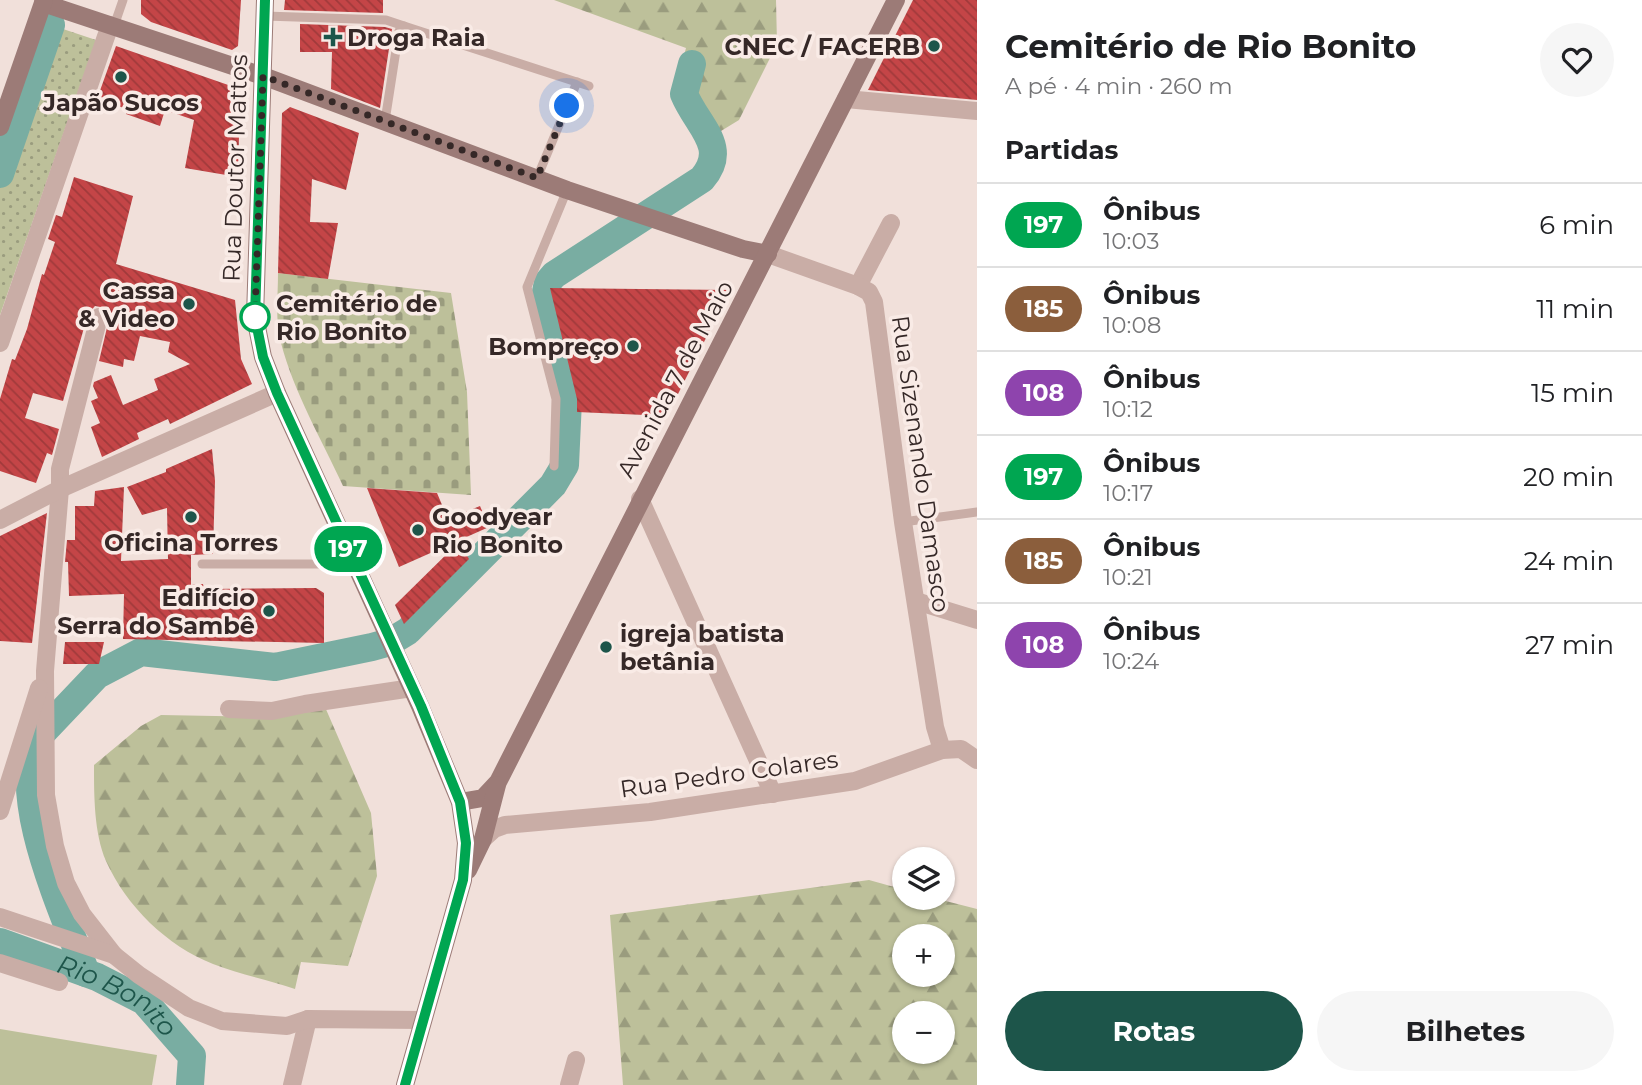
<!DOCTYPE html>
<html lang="pt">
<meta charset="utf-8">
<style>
body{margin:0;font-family:Montserrat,sans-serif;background:#f6f6f6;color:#202124;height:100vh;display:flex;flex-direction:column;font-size:26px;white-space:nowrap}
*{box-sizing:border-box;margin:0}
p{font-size:23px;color:#757577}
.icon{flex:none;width:38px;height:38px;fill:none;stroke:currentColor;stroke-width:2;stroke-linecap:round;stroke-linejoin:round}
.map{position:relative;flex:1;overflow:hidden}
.sheet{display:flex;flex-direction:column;background:#fff;width:665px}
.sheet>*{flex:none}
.badge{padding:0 14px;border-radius:23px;font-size:24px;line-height:46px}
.fabs{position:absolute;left:892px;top:847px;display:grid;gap:14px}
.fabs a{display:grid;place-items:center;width:63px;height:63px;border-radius:50%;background:#fff;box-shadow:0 2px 5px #0004;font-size:35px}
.you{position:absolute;width:35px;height:35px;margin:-18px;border:5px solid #fff;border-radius:50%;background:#1a73e8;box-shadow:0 0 0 10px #1a73e833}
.map>.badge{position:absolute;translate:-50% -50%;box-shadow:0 0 0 4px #fff}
h2{padding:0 28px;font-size:26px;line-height:63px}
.round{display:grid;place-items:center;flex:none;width:74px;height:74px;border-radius:37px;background:#f6f6f6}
.summary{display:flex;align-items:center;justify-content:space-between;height:119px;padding:0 28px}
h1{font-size:33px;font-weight:700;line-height:52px}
.cta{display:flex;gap:14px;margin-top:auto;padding:14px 28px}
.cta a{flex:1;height:80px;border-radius:42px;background:#1d554a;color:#fff;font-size:28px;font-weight:700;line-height:80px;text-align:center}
.cta a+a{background:#f6f6f6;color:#202124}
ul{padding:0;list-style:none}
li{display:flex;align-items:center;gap:21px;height:84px;padding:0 28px;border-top:2px solid #e0e0e0}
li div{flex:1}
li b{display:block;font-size:26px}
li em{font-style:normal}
li .badge{min-width:77px;font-weight:700;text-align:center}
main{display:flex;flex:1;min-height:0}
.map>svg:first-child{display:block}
</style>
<main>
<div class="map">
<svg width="977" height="1085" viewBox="0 0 977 1085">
<defs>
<pattern id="grass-dots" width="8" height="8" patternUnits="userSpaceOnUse" patternTransform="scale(1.75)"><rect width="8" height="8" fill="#bdc09a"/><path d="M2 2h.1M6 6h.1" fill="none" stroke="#9a9c7e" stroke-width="1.8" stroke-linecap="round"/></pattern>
<pattern id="forest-firs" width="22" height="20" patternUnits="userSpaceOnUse" patternTransform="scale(1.75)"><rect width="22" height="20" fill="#bdc09a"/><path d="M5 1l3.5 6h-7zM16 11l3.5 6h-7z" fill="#9a9c7e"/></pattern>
<pattern id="cemetery-stones" width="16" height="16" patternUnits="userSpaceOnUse" patternTransform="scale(1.75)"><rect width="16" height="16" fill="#bdc09a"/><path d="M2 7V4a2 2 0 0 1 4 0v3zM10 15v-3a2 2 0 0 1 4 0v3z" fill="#9a9c7e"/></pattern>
<pattern id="building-back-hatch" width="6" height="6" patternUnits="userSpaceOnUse" patternTransform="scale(1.75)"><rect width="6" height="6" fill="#c44547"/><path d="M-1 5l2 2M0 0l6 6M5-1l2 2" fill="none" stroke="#a03a3b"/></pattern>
</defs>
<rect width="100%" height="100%" fill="#f1e0da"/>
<polygon fill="url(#grass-dots)" points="51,25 96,40 0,315 0,174"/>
<g fill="url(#forest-firs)" fill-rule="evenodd">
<polygon points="554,0 776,0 777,44 739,120 703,142 676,96 677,82 686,48"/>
<path d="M 325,707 L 371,813 L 377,876 L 348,966 L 301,962 L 295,989 C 268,980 239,974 213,964 C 167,946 126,906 106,861 C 94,833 94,796 94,765 L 141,726 L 161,715 L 271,717 Z"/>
<path d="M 869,880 L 905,890 L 905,898 L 934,898 L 977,909 L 977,1085 L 623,1085 L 610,915 ZM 943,936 L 943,975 L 905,975 L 905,936 ZM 943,1013 L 943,1052 L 905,1052 L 905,1013 Z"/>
</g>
<path fill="url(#cemetery-stones)" d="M 278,273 L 451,293 L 467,392 L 471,495 L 343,486 C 322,440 294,393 281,343 C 275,320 278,297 278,273 Z"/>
<polygon fill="#bdc09a" points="0,1029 157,1055 152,1085 0,1085"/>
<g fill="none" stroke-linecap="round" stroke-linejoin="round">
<g stroke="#79ada2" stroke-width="28">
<polyline points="0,174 51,25"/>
<path id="s1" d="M 0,942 L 97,977 L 144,1001 L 192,1056 L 190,1085"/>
<path d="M 86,973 C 65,915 6,792 40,735 L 97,675 L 141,652 L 275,667 L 372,647 L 390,642 L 408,631 L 553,485 L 565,465 L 568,400 L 546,292 L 548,282 L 554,275 L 702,179 C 730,147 697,126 684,94 L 692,64"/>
</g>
</g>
<g fill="url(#building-back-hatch)">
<polygon points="141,0 241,0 238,46 232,50 151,22 141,14"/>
<polygon points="285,0 383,0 383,13 284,10"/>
<polygon points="913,0 977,0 977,100 868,90"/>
<polygon points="300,24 385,27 392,29 380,108 331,89 332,52 300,52"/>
<polygon points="116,46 234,87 240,94 238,177 185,168 194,120 165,110 160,126 126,114 127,109 97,99"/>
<polygon points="290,107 359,133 346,190 312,179 310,222 338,223 328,279 278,273 282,113"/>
<polygon points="74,177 133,196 116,264 235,300 241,359 252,384 170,424 168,419 137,433 139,439 102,457 91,427 100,423 91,401 98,398 93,386 94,382 111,375 123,405 158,390 154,379 190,364 168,352 170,342 140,336 134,361 124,359 123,367 99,361 110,315 106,308 95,306 88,314 63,401 33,393 25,418 59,429 52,455 47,453 36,483 0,471 0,399 12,359 15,360 27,329 42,274 44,275 55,242 48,239 56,215 62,217"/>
<polygon points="550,288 730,290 667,416 577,412 577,399"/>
<polygon points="212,449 215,481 213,554 191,555 191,585 203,584 204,589 316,588 324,593 324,643 123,639 124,594 69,596 68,562 65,562 67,540 75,540 75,506 94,506 95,491 124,487 121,561 168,559 167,508 142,515 127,487 166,472 166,469"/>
<polygon points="367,488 437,493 448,519 480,506 489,527 399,567"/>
<polygon points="47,513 32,643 0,641 0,536"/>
<polygon points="459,542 469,559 404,624 395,605"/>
<polygon points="65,642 104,642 99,664 63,664"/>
</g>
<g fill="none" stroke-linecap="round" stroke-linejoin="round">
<g stroke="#c9ada6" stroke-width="9">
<polyline points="265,16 386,20 404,26"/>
<polyline points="114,26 123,0"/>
<polyline points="385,121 399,31 404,26 589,86"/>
<polyline points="537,178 577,82"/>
<polyline points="554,466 556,399 527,287 567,190"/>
<polyline points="903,522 977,512"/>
<polyline points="202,564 354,564"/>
</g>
<g stroke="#c9ada6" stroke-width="18">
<polyline points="846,99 977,111"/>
<polyline points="858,286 891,223"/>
<polyline points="99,317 60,469 60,489 45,671 46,795 55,846 66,883 82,914 114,955"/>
<polyline points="640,499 773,794"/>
<polyline points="916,601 977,620"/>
<polyline points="229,709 272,711 305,704 412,688"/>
<polyline points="0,811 39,688"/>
<polyline points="0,963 59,982"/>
<polyline points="292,1085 308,1019"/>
<polyline points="569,1085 576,1060"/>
</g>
<g stroke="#c9ada6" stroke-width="18">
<polyline points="768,254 858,286 869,292 874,302 903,522 935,727 942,750"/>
<polyline points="0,343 110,25"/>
<polyline points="0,520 60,489 277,393"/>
<polyline points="483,839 494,829 505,825 650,812 855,781 942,750 961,749 977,760"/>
<polyline points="0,917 114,955 139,975 189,1008 222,1021 287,1026 308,1019 423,1020"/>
</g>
<g stroke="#9c7b77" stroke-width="18">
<polyline points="265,0 255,317 263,357 277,393 420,706 460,802 466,843 463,880 405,1085"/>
<polyline points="43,3 263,76 567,190 743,249 768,254"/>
<polyline points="0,127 44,0"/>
<polyline points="460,802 483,798 498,782 896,0"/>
<polyline points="468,870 483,839 497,785"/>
</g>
</g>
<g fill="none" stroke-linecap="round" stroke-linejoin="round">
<g stroke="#fff" stroke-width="16">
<polyline id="line" points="265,0 255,317 263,357 277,393 421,706 460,802 466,843 463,880 405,1085"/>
</g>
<use href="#line" stroke="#00a651" stroke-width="10"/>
<polyline stroke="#352827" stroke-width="7" stroke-dasharray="0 12.6" points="255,317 263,76 537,178 567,106"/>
</g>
<g fill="#1d554a" stroke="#f9ebe6" stroke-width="2.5">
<path d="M329.5 26.5h7v7h7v7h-7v7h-7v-7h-7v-7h7z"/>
<circle cx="934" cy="46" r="7"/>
<circle cx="121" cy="77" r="7"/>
<circle cx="189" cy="304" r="7"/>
<circle cx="633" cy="346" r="7"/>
<circle cx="191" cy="517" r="7"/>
<circle cx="418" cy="530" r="7"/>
<circle cx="269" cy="611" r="7"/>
<circle cx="606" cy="647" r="7"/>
</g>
<circle fill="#fff" stroke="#00a651" stroke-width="3.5" cx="255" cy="317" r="14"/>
<g text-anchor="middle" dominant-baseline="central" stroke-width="7" stroke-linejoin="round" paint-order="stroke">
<g font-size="24" font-weight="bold" fill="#352827" stroke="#f9ebe6" text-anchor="end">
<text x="347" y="37" text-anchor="start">Droga Raia</text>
<text x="920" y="46">CNEC / FACERB</text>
<text x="121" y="102" text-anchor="middle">Japão Sucos</text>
<text x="175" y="290">Cassa<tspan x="175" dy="28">&amp; Video</tspan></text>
<text x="619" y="346">Bompreço</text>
<text x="432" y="516" text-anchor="start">Goodyear<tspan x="432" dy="28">Rio Bonito</tspan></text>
<text x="191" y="542" text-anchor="middle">Oficina Torres</text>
<text x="255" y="597">Edifício<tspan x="255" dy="28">Serra do Sambê</tspan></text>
<text x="620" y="633" text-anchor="start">igreja batista<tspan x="620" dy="28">betânia</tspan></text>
</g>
<g font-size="24" fill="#352827" stroke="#f9ebe6">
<text transform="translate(235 168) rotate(-88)">Rua Doutor Mattos</text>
<text transform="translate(675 379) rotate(-62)">Avenida 7 de Maio</text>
<text transform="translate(921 464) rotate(82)">Rua Sizenando Damasco</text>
<text transform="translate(729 774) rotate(-8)">Rua Pedro Colares</text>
</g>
<g font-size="24" font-weight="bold" fill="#352827" stroke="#f9ebe6" text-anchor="start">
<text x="276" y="303">Cemitério de<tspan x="276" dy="28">Rio Bonito</tspan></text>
</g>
<g font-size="26" font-style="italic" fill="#1d554a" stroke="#f9ebe6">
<text stroke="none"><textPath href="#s1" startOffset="130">Rio Bonito</textPath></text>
</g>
</g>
</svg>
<div class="fabs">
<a><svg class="icon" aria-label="layers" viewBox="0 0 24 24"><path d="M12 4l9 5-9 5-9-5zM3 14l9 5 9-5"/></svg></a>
<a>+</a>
<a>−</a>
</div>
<div class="you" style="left:567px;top:106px"></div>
<b class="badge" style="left:348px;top:549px;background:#00a651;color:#fff">197</b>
</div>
<section class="sheet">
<div class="summary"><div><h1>Cemitério de Rio Bonito</h1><p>A pé · 4 min · 260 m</p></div><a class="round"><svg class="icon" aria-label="heart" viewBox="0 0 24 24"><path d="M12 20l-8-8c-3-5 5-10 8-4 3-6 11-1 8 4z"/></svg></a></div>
<h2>Partidas</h2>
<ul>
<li><span class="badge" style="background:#00a651;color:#fff">197</span><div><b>Ônibus</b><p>10:03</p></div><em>6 min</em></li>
<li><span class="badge" style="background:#8b5e3c;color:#fff">185</span><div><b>Ônibus</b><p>10:08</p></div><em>11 min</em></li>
<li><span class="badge" style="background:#8e44ad;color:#fff">108</span><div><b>Ônibus</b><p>10:12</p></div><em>15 min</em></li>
<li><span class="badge" style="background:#00a651;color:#fff">197</span><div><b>Ônibus</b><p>10:17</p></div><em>20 min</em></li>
<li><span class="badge" style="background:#8b5e3c;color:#fff">185</span><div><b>Ônibus</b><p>10:21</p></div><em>24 min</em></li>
<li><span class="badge" style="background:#8e44ad;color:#fff">108</span><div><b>Ônibus</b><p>10:24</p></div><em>27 min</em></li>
</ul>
<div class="cta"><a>Rotas</a><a>Bilhetes</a></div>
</section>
</main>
